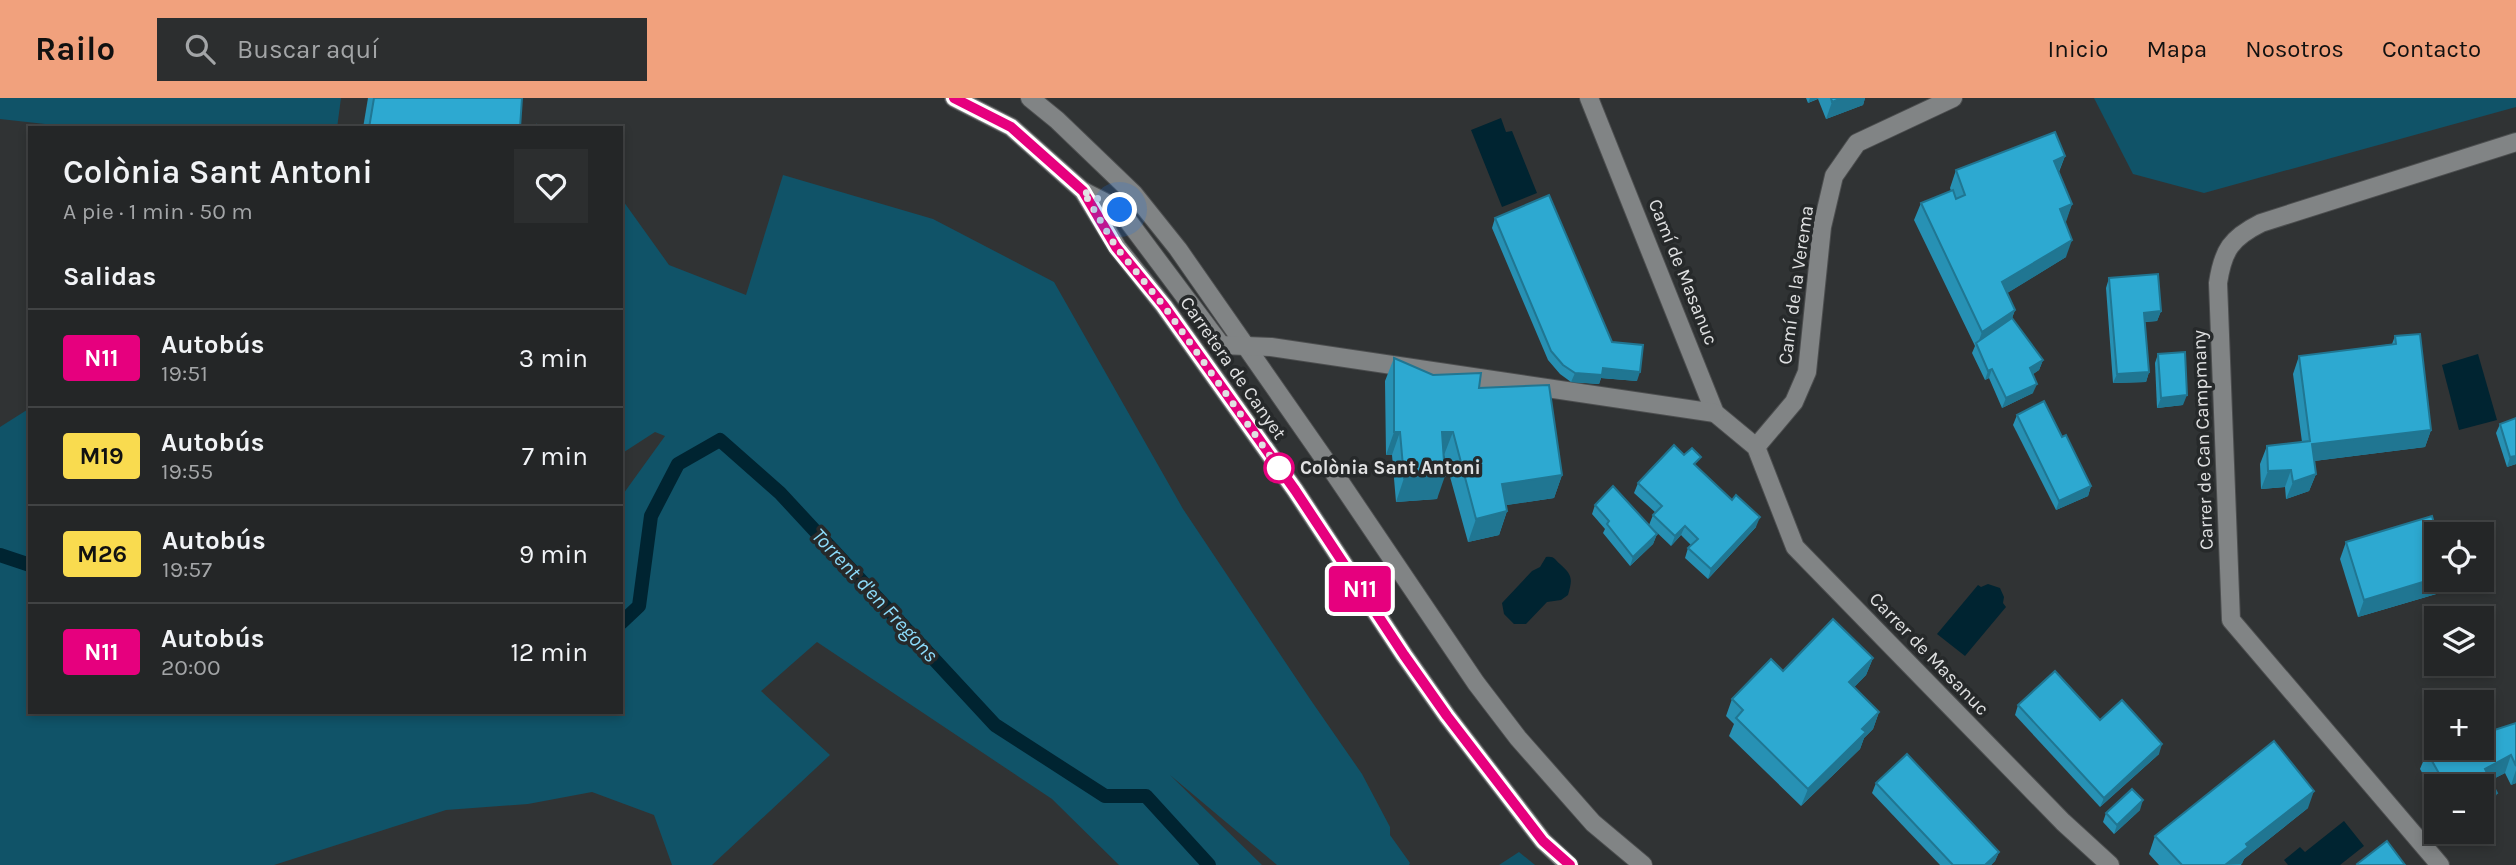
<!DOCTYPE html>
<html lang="es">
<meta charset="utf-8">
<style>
body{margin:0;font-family:Karla,sans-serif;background:#2c2e2f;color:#f1f3f6;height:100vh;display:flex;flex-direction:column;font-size:26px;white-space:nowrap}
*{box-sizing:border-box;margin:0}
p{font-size:23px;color:#a3a5a7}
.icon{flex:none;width:38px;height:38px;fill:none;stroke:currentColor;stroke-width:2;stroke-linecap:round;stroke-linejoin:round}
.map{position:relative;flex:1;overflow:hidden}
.sheet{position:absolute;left:28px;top:28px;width:595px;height:588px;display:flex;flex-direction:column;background:#242627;border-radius:0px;box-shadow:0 4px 10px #0003,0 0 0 2px #414344}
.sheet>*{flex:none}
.badge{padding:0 14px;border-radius:5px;font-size:24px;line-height:46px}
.controls{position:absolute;left:2424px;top:424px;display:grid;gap:14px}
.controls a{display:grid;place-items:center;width:70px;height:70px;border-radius:0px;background:#242627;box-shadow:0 4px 10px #0003,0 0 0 2px #414344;font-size:35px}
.you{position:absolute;width:35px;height:35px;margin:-18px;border:5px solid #fff;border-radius:50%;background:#1a73e8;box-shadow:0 0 0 10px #1a73e833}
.map>.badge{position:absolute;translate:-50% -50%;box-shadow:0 0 0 4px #fff}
h2{padding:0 35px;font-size:26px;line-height:63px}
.round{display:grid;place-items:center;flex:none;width:74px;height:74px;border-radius:0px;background:#2c2e2f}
.summary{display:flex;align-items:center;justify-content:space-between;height:119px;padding:0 35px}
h1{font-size:33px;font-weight:600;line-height:52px}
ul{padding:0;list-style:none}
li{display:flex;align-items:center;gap:21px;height:98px;padding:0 35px;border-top:2px solid #414344}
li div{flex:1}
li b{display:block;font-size:26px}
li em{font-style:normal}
li .badge{min-width:77px;font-weight:700;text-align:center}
header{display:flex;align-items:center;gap:42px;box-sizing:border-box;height:98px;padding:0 35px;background:#f1a17d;color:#111}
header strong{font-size:33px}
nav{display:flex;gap:38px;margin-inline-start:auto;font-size:24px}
.search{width:490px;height:63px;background:#2c2e2f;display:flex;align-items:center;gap:18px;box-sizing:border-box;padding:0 24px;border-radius:0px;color:#a3a5a7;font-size:26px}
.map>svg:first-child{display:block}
</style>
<header>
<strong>Railo</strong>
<div class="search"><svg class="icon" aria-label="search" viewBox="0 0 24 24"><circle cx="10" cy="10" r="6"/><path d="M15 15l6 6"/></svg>Buscar aquí</div>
<nav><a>Inicio</a><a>Mapa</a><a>Nosotros</a><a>Contacto</a></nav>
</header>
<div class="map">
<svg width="2516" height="767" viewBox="0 0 2516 767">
<rect width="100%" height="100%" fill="#303334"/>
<g fill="#105368">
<polygon points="0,0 341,0 337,30 81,30 0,21"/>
<polygon points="2094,0 2516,0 2516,9 2204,95 2133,76"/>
<polygon points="783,77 933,121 1054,184 1183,411 1310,601 1362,676 1390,729 1390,737 1410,765 1409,767 1277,767 1170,677 1262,767 1119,767 1052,701 817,544 761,593 830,657 712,767 672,767 654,717 592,694 528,706 446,712 274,767 0,767 0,329 30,310 30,614 621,614 621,399 665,338 655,334 621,356 621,100 669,167 746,197"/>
<polygon points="1519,754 1535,767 1499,767"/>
</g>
<g fill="#002431">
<polygon points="1501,20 1506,34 1512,33 1537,95 1502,109 1471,32"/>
<polygon points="2478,256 2497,322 2459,332 2442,267"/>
<path d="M 1546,459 C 1555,458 1554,461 1560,466 C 1572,477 1573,480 1568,497 L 1561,502 L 1547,504 L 1526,526 L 1514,526 L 1504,516 L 1502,505 L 1532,473 L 1540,469 Z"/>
<polygon points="1988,486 2000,490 2004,499 2003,505 2006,509 1965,558 1937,536 1978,487 1981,489"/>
<polygon points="2344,723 2364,748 2340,767 2288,767 2284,762 2300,749 2305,754"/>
</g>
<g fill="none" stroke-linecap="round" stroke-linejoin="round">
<g stroke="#002431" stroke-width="14">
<polyline points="0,457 30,467"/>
<polyline points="621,525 639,508 651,418 678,366 720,342 780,395 995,627 1105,698 1146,698 1209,767"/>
</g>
<g stroke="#4c4e4f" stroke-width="20">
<g id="minor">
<polyline points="954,0 1011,29 1083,93 1117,149 1164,208 1295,392 1404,557 1447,618 1543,743 1569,767"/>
<polyline points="1030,0 1057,22 1134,96 1178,151 1330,369 1476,585 1518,640 1593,725 1643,767"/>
<polyline points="1589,0 1715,315 1756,349 1795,449 2063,724 2110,767"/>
<polyline points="1083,93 1120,112 1221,247 1271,249 1715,315"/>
<polyline points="1756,349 1794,304 1807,274 1822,129 1834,78 1857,45 1953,0"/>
<path d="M 2440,767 L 2231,522 L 2218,185 C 2223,152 2231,140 2261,125 L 2516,44"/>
</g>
</g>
<use href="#minor" stroke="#818485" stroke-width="18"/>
</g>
<g fill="#2791b4">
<polygon points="368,0 522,0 520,30 363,30"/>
<polygon points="1806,0 1865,0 1863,7 1826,21 1818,1 1808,5"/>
<polygon points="2065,58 2059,74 2072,106 2065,124 2066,159 2007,195 2015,212 2012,220 2043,262 2039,272 2033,276 2033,295 2002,310 1989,280 1985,282 1972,255 1975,248 1914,122 1921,105 1951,93 1950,90 1956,72"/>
<polygon points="1495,120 1612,244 1637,283 1601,280 1599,286 1571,284 1560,276 1548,262 1492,130"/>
<polygon points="2109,180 2161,213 2157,223 2145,224 2149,274 2146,284 2113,285 2106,190"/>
<polygon points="2395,238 2431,332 2425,349 2314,363 2316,376 2309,393 2286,401 2285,389 2261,391 2260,366 2267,348 2302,344 2293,276 2299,258 2392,246"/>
<polygon points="2158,256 2183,307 2157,310 2155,265"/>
<polygon points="1394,260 1433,277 1479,290 1562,377 1554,400 1506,407 1507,413 1499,437 1468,444 1444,357 1437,401 1396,404 1392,357 1386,357 1385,283"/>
<polygon points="2017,317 2062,339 2091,388 2088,398 2056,412 2013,327"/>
<polygon points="2500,326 2516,366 2507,369 2496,335"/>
<polygon points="1697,369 1756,429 1708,481 1685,460 1688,450 1691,447 1681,437 1671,448 1649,427 1653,417 1656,415 1634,395 1638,385"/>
<polygon points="1595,407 1657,436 1653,446 1630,468 1603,435 1605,431 1592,416"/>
<polygon points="2346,444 2443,494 2358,519 2340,461"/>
<polygon points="1873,560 1866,577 1854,589 1879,614 1873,631 1864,640 1860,651 1801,708 1729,638 1734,626 1726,618 1732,601 1783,573"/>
<polygon points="2018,607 2100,622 2159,656 2100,709 2015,617"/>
<polygon points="2516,625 2516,685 2511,687 2505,675 2491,682 2491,712 2482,688 2436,688 2436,699 2420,671 2427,654"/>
<polygon points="1876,685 1999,754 1995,763 1991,767 1940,767 1872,695"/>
<polygon points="2308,710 2244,761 2241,767 2159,767 2149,756 2155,738"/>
<polygon points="2140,712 2114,736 2103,724 2106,715"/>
</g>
<g fill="#207692">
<polygon points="1810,0 1819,0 1808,5"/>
<polygon points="1842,0 1865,0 1863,7 1826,21 1832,4"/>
<polygon points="2065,58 2058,75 2054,63"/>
<polygon points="2072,106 2066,124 2053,128 2060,111"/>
<polygon points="2072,142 2066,159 1996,202 2002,184"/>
<polygon points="2015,212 2008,230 1977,248 1982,234"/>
<polygon points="2161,213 2157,223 2141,224 2144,215"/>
<polygon points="2043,262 2039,272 2027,280 2030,270"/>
<polygon points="1603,270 1640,274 1637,283 1601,280 1599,286 1571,284 1575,275"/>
<polygon points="1992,271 1989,280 1985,282 1988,273"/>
<polygon points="2149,274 2146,284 2113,285 2117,276"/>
<polygon points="2037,286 2033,295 2002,310 2006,300"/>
<polygon points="2187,297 2183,307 2157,310 2161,300"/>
<polygon points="2431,332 2425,349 2306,364 2312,346"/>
<polygon points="1394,334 1400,334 1392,357 1386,357"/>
<polygon points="1442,334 1453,334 1444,357 1433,357"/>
<polygon points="2516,358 2516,366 2507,369 2510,359"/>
<polygon points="2291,372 2285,389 2261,391 2268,373"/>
<polygon points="2316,376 2309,393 2286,401 2293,384"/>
<polygon points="1562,377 1554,400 1494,409 1502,386"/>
<polygon points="1445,378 1437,401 1396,404 1404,380"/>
<polygon points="2091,388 2088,398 2056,412 2059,403"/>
<polygon points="1507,413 1499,437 1468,444 1476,421"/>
<polygon points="1760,419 1756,429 1708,481 1711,471"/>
<polygon points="1685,428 1681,437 1671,448 1675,438"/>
<polygon points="1657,436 1653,446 1630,468 1633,459"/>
<polygon points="2436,480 2436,481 2447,481 2443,494 2358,519 2364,502"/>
<polygon points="1873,560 1866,577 1842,602 1849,584"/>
<polygon points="1879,614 1873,631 1864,640 1860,651 1801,708 1808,691 1862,631"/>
<polygon points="2162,646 2159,656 2100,709 2104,700"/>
<polygon points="2511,657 2505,675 2480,688 2485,671"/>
<polygon points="2516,672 2516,685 2511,687"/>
<polygon points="2314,693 2308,710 2244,761 2242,766 2225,767 2246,746"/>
<polygon points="2497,695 2491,712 2482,717 2482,703"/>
<polygon points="2143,702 2140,712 2114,736 2117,727"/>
<polygon points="1999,754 1995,763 1991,767 1985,767"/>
</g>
<g fill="#2da9d1" stroke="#207692" stroke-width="2">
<polygon points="374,0 522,0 520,30 369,30"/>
<polygon points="1831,0 1842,0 1832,4"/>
<polygon points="537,27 552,30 537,30"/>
<polygon points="2055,34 2065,58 2054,63 2072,106 2060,111 2072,142 2002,184 2015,212 1982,234 1921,105 1953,92 1956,101 1965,97 1956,72"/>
<polygon points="1549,97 1612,244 1643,247 1640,274 1603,270 1602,277 1575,275 1563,267 1551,253 1495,120"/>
<polygon points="2158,176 2161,213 2144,215 2149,274 2117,276 2109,180"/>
<polygon points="2012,220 2043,262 2030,270 2037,286 2006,300 1992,271 1988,273 1976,245"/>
<polygon points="2420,236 2431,332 2312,346 2316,376 2293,384 2291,372 2268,373 2267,348 2310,343 2299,258 2396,246 2395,238"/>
<polygon points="2185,254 2187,297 2161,300 2158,256"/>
<polygon points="1394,260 1433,277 1481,275 1479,290 1549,287 1562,377 1502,386 1507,413 1476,421 1453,334 1442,334 1445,378 1404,380 1400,334 1394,334"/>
<polygon points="2044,303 2062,339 2066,337 2091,388 2059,403 2017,317"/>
<polygon points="2516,320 2516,358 2510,359 2500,326"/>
<polygon points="1674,347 1684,357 1692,350 1701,359 1694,366 1732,402 1736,397 1760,419 1711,471 1688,450 1698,441 1685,428 1675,438 1653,417 1662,408 1638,385"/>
<polygon points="1613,388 1657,436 1633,459 1607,426 1609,423 1595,407"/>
<polygon points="2432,418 2437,436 2436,436 2436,480 2364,502 2346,444"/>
<polygon points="1833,521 1873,560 1849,584 1879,614 1862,631 1866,634 1808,691 1736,620 1743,612 1732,601 1771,561 1783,573"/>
<polygon points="2055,573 2100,622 2122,602 2162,646 2104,700 2018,607"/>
<polygon points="2516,625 2516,668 2511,657 2485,671 2497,695 2482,703 2482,688 2446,688 2427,654 2440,649 2482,649 2482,636"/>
<polygon points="2274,643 2314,693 2246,746 2248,749 2225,767 2182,767 2155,738"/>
<polygon points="1907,656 1999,754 1985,767 1953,767 1876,685"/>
<polygon points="2132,691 2143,702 2117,727 2106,715"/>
<polygon points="2387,743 2405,767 2358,767 2357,766"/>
</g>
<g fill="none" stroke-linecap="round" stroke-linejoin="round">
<g stroke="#fff" stroke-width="16">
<polyline id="line" points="954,0 1011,29 1083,93 1116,149 1164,208 1295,392 1404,557 1447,618 1543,743 1570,767"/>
</g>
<use href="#line" stroke="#e6007e" stroke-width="10"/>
<polyline stroke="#e0e1e2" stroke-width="7" stroke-dasharray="0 12.6" points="1120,112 1083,93 1116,149 1164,208 1280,372 1279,370"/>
</g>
<circle fill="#fff" stroke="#e6007e" stroke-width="3.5" cx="1279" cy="370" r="14"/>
<g text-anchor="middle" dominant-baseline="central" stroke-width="7" stroke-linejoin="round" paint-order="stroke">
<g font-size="19" fill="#e0e1e2" stroke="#26292a">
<text transform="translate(1683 174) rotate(68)">Camí de Masanuc</text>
<text transform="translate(1796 187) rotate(-82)">Camí de la Verema</text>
<text transform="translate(1233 270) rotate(55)">Carretera de Canyet</text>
<text transform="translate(2203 342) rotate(-92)">Carrer de Can Campmany</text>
<text transform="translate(1929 556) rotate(46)">Carrer de Masanuc</text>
</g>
<g font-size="19" font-weight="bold" fill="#e0e1e2" stroke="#26292a" text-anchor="start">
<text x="1300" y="370">Colònia Sant Antoni</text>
</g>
<g font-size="21" font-style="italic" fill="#8cdbfa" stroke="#26292a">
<text transform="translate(875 497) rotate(47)">Torrent d'en Fregons</text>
</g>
</g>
</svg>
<div class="controls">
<a><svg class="icon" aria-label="locate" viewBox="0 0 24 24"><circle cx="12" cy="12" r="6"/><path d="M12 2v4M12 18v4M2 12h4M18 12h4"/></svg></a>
<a><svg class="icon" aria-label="layers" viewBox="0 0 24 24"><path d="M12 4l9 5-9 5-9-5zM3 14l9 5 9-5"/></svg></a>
<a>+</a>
<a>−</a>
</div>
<div class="you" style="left:1120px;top:112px"></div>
<b class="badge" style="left:1360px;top:491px;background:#e6007e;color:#fff">N11</b>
<section class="sheet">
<div class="summary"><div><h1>Colònia Sant Antoni</h1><p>A pie · 1 min · 50 m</p></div><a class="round"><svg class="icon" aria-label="heart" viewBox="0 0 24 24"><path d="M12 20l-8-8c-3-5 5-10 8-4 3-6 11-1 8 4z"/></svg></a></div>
<h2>Salidas</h2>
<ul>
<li><span class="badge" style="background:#e6007e;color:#fff">N11</span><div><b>Autobús</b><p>19:51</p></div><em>3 min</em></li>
<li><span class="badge" style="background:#f9db4f;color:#111">M19</span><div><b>Autobús</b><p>19:55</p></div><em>7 min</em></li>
<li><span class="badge" style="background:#f9db4f;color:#111">M26</span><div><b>Autobús</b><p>19:57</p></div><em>9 min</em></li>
<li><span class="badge" style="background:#e6007e;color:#fff">N11</span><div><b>Autobús</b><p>20:00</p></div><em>12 min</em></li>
</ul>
</section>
</div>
